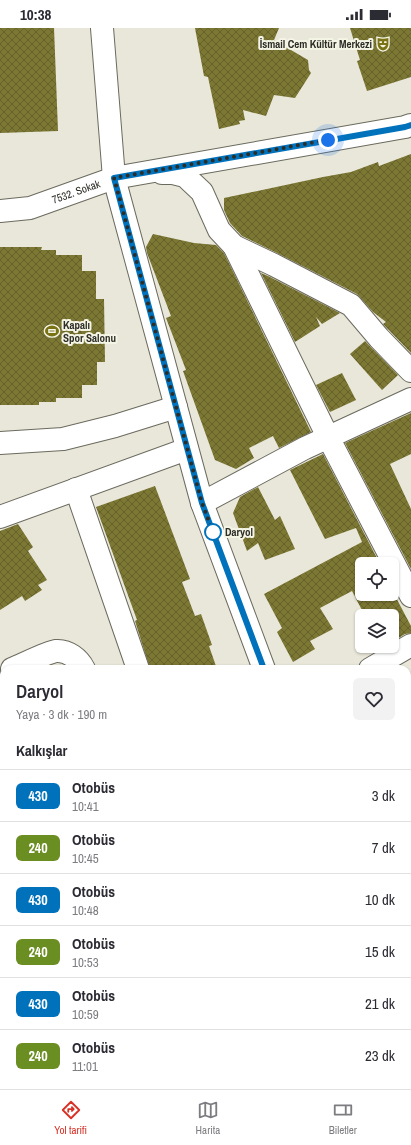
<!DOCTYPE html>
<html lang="tr">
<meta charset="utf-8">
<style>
body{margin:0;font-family:"Archivo Narrow",sans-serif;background:#f2f2f3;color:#2b2b33;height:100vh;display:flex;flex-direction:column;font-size:15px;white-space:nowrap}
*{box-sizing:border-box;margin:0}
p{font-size:13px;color:#7c7c81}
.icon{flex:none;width:22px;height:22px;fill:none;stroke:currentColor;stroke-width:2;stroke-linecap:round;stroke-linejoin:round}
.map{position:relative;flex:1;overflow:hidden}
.drawer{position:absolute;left:0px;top:637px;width:411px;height:424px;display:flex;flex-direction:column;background:#fff;border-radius:12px 12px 0 0;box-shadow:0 1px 3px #0004}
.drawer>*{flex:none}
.badge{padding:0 8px;border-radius:6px;font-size:14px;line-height:26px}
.fabs{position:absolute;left:355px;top:529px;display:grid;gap:8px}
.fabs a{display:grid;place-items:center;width:44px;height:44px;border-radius:6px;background:#fff;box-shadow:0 1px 3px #0004;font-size:20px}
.you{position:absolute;width:20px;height:20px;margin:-10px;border:3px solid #fff;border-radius:50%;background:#1a73e8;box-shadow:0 0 0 6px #1a73e833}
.map>.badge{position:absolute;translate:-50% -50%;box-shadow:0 0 0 2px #fff}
h2{padding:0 16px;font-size:15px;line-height:36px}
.round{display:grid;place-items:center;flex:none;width:42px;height:42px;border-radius:6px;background:#f2f2f3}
.head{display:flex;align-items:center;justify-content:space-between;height:68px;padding:0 16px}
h1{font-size:19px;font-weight:600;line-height:30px}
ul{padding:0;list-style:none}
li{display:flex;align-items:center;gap:12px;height:52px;padding:0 16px;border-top:1px solid #e1e1e2}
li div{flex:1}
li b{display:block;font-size:15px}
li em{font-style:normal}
li .badge{min-width:44px;font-weight:700;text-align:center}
.status{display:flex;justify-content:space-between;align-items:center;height:28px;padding:0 20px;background:#fff;direction:ltr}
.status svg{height:11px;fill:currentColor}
.menu{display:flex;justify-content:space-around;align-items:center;height:56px;border-top:1px solid #e1e1e2;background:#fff;font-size:11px;color:#7c7c81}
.menu a{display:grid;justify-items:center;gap:2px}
.menu .on{color:#d93025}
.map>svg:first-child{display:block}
</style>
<div class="status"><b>10:38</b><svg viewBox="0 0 49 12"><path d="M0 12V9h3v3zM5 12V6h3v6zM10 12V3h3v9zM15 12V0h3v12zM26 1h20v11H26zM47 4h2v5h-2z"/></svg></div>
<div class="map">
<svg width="411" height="1061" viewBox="0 0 411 1061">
<defs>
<pattern id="building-cross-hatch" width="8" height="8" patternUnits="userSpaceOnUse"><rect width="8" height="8" fill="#7c7733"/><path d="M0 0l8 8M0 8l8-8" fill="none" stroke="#66622b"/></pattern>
</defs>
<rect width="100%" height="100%" fill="#e8e7d9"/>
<g fill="#d7d4a2">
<polygon points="411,747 411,966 407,954 407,750"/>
<polygon points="4,821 4,1057 380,1058 372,1061 0,1061 0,823"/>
</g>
<g fill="url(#building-cross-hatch)">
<polygon points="0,0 54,0 58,103 0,105"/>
<polygon points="195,0 279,0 274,12 308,32 309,42 311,45 295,70 274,67 266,88 243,82 245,92 239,93 240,96 219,101 208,49 204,48"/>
<polygon points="350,0 411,0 411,49 367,63 357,33 360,32"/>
<polygon points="411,126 411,325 383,296 386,294 373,284 357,266 279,226 242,208 230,195 224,182 224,170 323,149 351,144 378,134 379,138"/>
<polygon points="153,206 194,215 216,217 224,225 311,404 279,420 273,408 249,420 254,430 236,441 215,432 183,343 186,342 166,290 171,288 147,225 146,219"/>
<polygon points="0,219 42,219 41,222 56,222 56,227 82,227 82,243 96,243 96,271 104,271 105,334 97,334 97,357 82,357 82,370 56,370 56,374 39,374 39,377 0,377"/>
<polygon points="261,245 268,248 340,285 322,296 316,289 320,298 295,314"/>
<polygon points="365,313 398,347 382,362 350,326"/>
<polygon points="342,345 356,372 330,384 316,357"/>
<polygon points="411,385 411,426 390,436 411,481 411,541 345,415"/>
<polygon points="323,426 380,536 362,536 362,566 392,566 392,559 394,563 393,564 411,598 411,605 405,606 392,614 392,588 365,588 352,563 320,580 333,601 310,613 315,621 293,634 277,604 282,600 264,566 362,514 356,500 325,511 290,442"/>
<polygon points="155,458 190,551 182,554 195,588 201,586 212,617 209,618 217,641 150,641 135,593 137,592 96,479"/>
<polygon points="258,459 275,492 280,488 295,521 265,532 258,515 247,523 233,485 240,469"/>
<polygon points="18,496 33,519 28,523 47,552 38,557 42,562 25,573 22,568 0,582 0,503"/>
</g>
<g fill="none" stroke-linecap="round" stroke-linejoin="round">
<g stroke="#6b6a5e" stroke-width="24">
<g id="minor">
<polyline points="102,0 114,150 202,475 264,641"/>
<polyline points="162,145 173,145 185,148 202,164 219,202 234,218 274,237 351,277 379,310 411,343"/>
<path id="s1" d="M 0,183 L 30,180 L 114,150 L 405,99 L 411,97"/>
<polyline points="234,218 328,409 411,568"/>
<polyline points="0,415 63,411 115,398 176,379"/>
<polyline points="76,461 138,641"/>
<polyline points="202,475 305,420 411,371"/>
<polyline points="0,489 187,421"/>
<path d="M 12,641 C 22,637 48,624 56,623 C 68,622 79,631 84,641"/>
<polyline points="370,641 411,617"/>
<polyline points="407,719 411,716"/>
<polyline points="0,742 4,753"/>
<polyline points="407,747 411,744"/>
<polyline points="0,809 4,807"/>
<polyline points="407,1028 411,1036"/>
<polyline points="392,1057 392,1061"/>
</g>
</g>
<use href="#minor" stroke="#fff" stroke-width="22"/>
</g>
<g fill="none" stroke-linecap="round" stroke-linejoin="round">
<g stroke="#fff" stroke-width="9">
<polyline id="line" points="264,641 202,475 114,150 405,99 411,97"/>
</g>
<use href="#line" stroke="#0072bc" stroke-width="6"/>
<polyline stroke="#2d2d27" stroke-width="4" stroke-dasharray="0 7.2" points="213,504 202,475 114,150 328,112"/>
</g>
<defs>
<g id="theatre-bare" transform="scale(1.08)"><path d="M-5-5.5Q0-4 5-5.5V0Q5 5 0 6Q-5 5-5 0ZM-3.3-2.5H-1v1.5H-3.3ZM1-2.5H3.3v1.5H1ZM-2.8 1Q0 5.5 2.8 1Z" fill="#7a7316" stroke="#f5f5e6" stroke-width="2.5" paint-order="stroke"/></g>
<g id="stadium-bare" transform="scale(1.08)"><path d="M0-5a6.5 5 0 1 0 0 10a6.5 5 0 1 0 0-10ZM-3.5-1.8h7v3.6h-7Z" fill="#7a7316" stroke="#f5f5e6" stroke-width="2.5" paint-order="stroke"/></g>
</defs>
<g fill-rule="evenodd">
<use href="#theatre-bare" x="383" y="16"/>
<use href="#stadium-bare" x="52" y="303"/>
</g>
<circle fill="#fff" stroke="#0072bc" stroke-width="2" cx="213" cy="504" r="8"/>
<g text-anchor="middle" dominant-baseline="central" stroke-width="4" stroke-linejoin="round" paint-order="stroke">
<g font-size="11" font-weight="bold" fill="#2d2d27" stroke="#f5f5e6" text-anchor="end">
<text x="372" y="16">İsmail Cem Kültür Merkezi</text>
<text x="63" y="297" text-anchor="start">Kapalı<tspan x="63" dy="13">Spor Salonu</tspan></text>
</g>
<g font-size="11" fill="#2d2d27" stroke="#f5f5e6">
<text stroke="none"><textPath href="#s1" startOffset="79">7532. Sokak</textPath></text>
</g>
<g font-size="11" font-weight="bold" fill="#2d2d27" stroke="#f5f5e6" text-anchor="start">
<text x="225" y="504">Daryol</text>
</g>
</g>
</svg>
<div class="fabs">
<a><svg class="icon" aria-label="locate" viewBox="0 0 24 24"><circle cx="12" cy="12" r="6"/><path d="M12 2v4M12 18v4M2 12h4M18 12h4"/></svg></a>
<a><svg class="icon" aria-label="layers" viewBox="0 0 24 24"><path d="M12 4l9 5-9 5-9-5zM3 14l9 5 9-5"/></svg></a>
</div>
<div class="you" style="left:328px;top:112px"></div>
<section class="drawer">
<div class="head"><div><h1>Daryol</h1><p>Yaya · 3 dk · 190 m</p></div><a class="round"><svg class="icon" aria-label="heart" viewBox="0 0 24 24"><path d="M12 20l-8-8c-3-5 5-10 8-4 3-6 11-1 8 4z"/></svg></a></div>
<h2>Kalkışlar</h2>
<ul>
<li><span class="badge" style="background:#0072bc;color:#fff">430</span><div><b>Otobüs</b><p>10:41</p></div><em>3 dk</em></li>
<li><span class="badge" style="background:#6b8e23;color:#fff">240</span><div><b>Otobüs</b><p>10:45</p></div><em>7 dk</em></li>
<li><span class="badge" style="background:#0072bc;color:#fff">430</span><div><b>Otobüs</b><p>10:48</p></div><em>10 dk</em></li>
<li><span class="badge" style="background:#6b8e23;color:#fff">240</span><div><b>Otobüs</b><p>10:53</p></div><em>15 dk</em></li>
<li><span class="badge" style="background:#0072bc;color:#fff">430</span><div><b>Otobüs</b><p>10:59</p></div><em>21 dk</em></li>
<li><span class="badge" style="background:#6b8e23;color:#fff">240</span><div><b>Otobüs</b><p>11:01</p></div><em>23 dk</em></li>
</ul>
</section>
</div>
<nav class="menu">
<a class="on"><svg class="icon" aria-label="directions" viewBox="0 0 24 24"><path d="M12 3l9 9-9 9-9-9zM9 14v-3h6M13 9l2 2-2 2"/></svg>Yol tarifi</a>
<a><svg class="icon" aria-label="map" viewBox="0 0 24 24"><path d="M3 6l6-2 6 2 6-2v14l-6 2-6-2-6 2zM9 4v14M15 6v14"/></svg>Harita</a>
<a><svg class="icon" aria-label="tickets" viewBox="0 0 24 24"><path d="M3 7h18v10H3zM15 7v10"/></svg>Biletler</a>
</nav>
